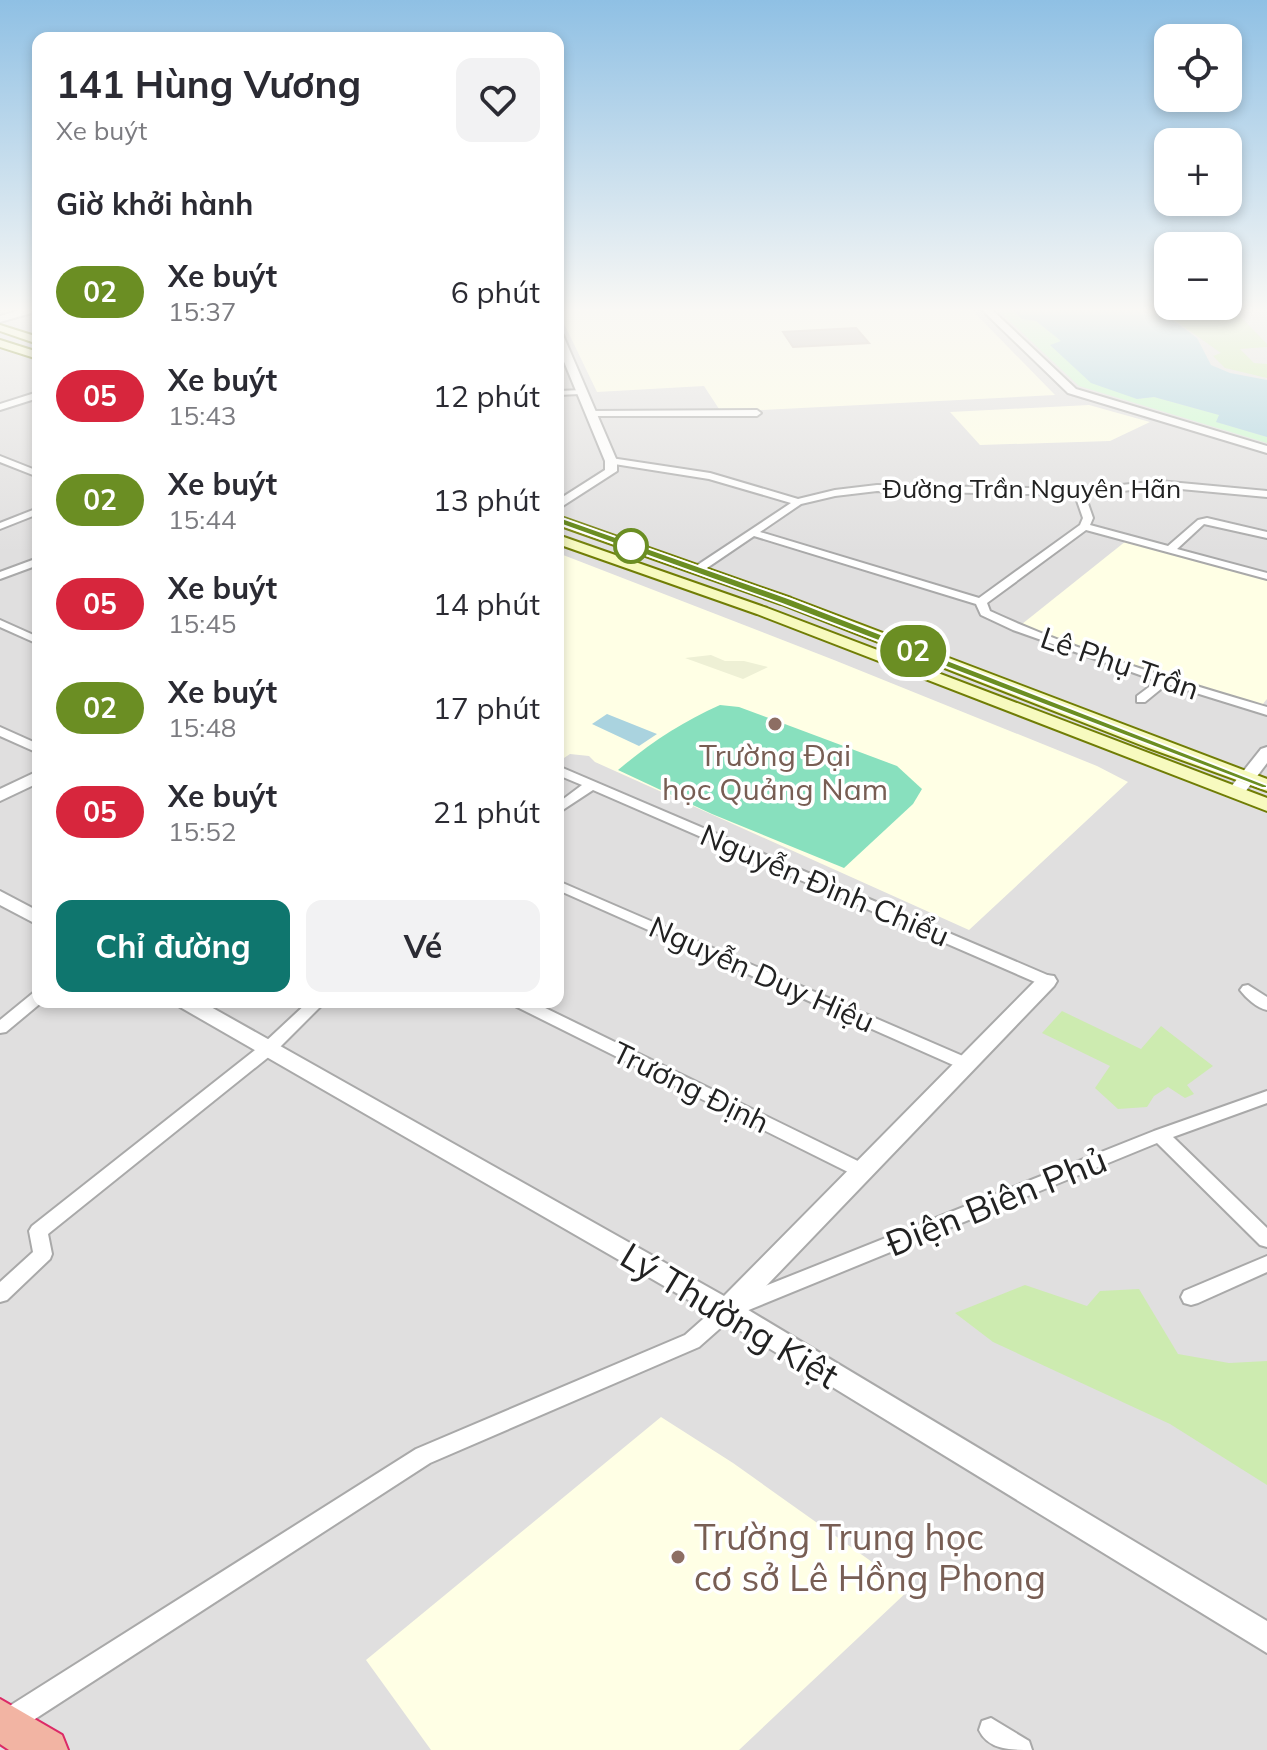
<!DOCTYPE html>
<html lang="vi">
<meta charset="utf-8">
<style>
body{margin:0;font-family:Mulish,sans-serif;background:#f2f2f3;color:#2b2b33;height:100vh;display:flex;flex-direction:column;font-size:30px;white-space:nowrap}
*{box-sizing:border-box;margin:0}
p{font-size:26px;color:#7c7c81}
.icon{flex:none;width:44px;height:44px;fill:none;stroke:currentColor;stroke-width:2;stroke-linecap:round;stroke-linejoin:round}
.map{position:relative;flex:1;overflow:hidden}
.details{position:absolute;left:32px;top:32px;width:532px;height:976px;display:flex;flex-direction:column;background:#fff;border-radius:16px;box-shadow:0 4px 12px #0003}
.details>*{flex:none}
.badge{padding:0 16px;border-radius:26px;font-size:28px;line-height:52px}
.buttons{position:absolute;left:1154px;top:24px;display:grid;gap:16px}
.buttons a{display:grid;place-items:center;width:88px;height:88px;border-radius:16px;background:#fff;box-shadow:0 4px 12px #0003;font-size:40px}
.map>.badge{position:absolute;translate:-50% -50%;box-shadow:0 0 0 4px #fff}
h2{padding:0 24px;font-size:30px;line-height:72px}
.round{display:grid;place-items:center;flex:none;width:84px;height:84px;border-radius:16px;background:#f2f2f3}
.summary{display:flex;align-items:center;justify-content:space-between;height:136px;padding:0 24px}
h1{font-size:38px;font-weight:700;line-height:60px}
.cta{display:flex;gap:16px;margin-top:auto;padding:16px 24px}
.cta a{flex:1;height:92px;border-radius:16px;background:#0f766e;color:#fff;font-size:32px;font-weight:700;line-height:92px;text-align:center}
.cta a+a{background:#f2f2f3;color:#2b2b33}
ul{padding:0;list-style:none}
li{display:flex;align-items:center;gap:24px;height:104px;padding:0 24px}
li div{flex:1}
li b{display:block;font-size:30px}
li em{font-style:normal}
li .badge{min-width:88px;font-weight:700;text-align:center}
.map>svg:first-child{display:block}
</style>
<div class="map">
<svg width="1267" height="1750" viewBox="0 0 1267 1750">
<rect width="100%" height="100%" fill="#f2efe9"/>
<polygon fill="#e0dfdf" points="0,308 38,308 38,1002 558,1002 558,308 1267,308 1267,1750 0,1750"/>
<g fill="#ffffe5">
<polygon points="609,308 970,308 1055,395 721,412 704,386 597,392 558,311"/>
<polygon points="1089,405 1150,422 1110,441 980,445 950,412"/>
<polygon points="1126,541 1267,579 1267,699 1262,705 1017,628"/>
<polygon points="558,553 834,660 1097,766 1128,782 969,930 595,762 589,756 570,754 558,762"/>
<polygon points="661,1417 733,1463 910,1589 739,1750 431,1750 366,1660"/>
</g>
<polygon fill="#eef0d5" points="711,655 725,661 744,661 768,667 743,679 685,658"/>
<g fill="#cdebb0">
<polygon points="1157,308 1223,308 1238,314 1267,344 1267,347 1240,349 1254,363 1267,364 1267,378 1225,368 1213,356 1221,353"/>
<polygon points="1062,1011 1141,1049 1161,1026 1213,1066 1187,1085 1194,1094 1185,1098 1168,1087 1154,1096 1147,1107 1118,1109 1095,1088 1110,1066 1042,1033"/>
<polygon points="1025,1285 1087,1306 1100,1291 1139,1289 1178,1354 1229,1363 1267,1361 1267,1485 1170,1424 993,1342 955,1313"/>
</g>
<polygon fill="#c8facc" points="996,308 1010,308 1022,319 1036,321 1062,342 1051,345 1137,399 1154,397 1220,415 1217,422 1267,437 1267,443 1079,386"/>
<path fill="#88e0be" d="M 720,705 L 739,707 L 897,766 L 922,789 L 913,804 L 844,868 L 712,814 L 618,770 C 650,743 682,722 720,705 Z"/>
<g fill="#aad3df">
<polygon points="1010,308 1157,308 1197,338 1211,365 1230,373 1267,380 1267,437 1216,422 1219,415 1154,397 1137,399 1091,383 1050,345 1061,341 1036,321 1022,319"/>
<polygon points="607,714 657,734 639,746 592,724"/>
</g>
<polygon fill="#c7bfb8" stroke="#c4b6ab" stroke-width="2" points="856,328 869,343 793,347 783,332"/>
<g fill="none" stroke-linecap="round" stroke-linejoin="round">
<g stroke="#a9a9a9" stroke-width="4">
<g id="minor">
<polygon points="583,390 584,392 580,394 558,395 558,391"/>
<polygon points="592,411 757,410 761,413 757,416 589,416 588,414"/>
<polygon points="0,456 38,471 38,477 0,462"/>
<path d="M 611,458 L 710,473 L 798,499 L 835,490 L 877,485 L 1084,489 L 1159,481 L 1267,491 L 1267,497 L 1159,487 L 1085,495 L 1093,518 L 1090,525 L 1168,546 L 1198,520 L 1207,518 L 1267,532 L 1267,538 L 1204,524 L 1177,549 L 1267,573 L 1267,579 L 1086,530 L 987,603 L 990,611 C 1078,652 1174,679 1267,707 L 1267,715 L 1167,684 L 1145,702 L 1137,702 L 1137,696 L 1157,681 L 1013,630 L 981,615 L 976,604 L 754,536 L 701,572 L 693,572 L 693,568 L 791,503 L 709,479 L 608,463 L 608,459 ZM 877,491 L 1075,495 L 1083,518 L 1080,525 L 979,598 L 760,532 L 801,504 L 835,496 Z"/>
<polygon points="38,508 38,514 0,529 0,523"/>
<polygon points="38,558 38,565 0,579 0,572"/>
<polygon points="0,620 38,637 38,644 0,627"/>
<polygon points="0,727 38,744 38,753 0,736"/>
<polygon points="558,766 1052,977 1055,981 1047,986 1042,985 593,790 558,813 558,803 582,785 558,775"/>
<polygon points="558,881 972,1060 974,1064 972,1068 960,1068 558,890"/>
<path d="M 1248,985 L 1267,997 L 1267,1010 C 1257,1008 1246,998 1240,990 L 1243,986 Z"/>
<polygon points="38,992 38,1002 42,1002 6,1032 0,1033 0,1020 33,993"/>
<polygon points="308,1002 325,1002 276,1051 48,1234 52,1254 50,1259 7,1300 0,1302 0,1282 33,1252 29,1231 32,1226 264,1043"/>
<polygon points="512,1002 533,1002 868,1166 871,1171 868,1176 862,1178 856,1176 515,1006"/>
<polygon points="1267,1091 1267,1103 1173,1137 1267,1228 1267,1247 1260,1245 1157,1143 734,1316 699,1347 430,1463 18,1730 9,1733 0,1730 0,1712 416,1449 685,1335 720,1304 1154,1131"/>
<polygon points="1267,1256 1267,1272 1198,1303 1191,1305 1184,1303 1181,1297 1184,1291"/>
<path d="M 991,1718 L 1029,1741 L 1032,1750 C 1011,1750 988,1750 979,1730 L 982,1721 Z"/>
</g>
</g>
<g stroke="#a9a9a9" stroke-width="4">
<g id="tertiary">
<polygon points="28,308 38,308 38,311 0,322 0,316"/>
<polygon points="980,308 990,308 1076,389 1267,446 1267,453 1068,393"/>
<polygon points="558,332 563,335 617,461 617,471 558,509 558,500 605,470 605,461 558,347"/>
<polygon points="38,392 38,398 0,410 0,404"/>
<polygon points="1267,747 1267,763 1242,796 1230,796 1228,792 1230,788 1261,749"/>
<polygon points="38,771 38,783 0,801 0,789"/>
<polygon points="0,891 38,911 38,925 0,905"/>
<polygon points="1047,975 1054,976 1057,981 1054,986 745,1308 1267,1621 1267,1653 718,1317 180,1007 177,1002 202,1002 724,1296 1040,976"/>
</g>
</g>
<g stroke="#707d05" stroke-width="4">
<g id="secondary">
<polygon points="0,325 38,337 38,344 0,331"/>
<polygon points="0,340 38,352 38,359 0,347"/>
<polygon points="558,516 791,598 1267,779 1267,791 1146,747 781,604 558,525"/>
<polygon points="558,535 767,608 1267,798 1267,811 757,614 558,544"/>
</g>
</g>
<g stroke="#dc2a67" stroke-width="4">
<polygon id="trunk" points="0,1699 62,1735 68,1750 9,1750 0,1744"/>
</g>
<use href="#minor" fill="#fff" fill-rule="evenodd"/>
<use href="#tertiary" fill="#fff" fill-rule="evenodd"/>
<use href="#secondary" fill="#f7fabf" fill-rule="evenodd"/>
<use href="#trunk" fill="#f2b4a3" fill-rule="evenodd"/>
</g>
<linearGradient id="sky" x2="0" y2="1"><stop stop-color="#8fc0e4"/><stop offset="0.56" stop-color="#f9f8f5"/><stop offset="1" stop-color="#f9f8f5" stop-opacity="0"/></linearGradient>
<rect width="1267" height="553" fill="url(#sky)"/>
<polygon fill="#6b8e23" stroke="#fff" stroke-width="2" points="554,518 562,518 791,599 1267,785 1267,788 1262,788 782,604 554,522"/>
<circle fill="#fff" stroke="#6b8e23" stroke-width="4" cx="631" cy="546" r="16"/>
<g fill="#8d6e63" stroke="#fff" stroke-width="3">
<circle cx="775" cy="724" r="8"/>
<circle cx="678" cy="1557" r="8"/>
</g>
<g text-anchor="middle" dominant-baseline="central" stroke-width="7" stroke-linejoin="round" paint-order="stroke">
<g font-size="26" fill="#222" stroke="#fff">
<text x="1032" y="488">Đường Trần Nguyên Hãn</text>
</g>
<g font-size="30" fill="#222" stroke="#fff">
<text transform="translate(1120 663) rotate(19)">Lê Phụ Trần</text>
<text transform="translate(825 885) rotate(23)">Nguyễn Đình Chiểu</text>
<text transform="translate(762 974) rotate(24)">Nguyễn Duy Hiệu</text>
<text transform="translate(691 1087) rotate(26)">Trương Định</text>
</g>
<g font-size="30" fill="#785e54" stroke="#fff">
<text x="775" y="755">Trường Đại<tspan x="775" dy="34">học Quảng Nam</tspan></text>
</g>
<g font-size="36" fill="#222" stroke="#fff">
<text transform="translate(996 1201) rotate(-22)">Điện Biên Phủ</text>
<text transform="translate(730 1315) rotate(31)">Lý Thường Kiệt</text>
</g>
<g font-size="36" fill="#785e54" stroke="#fff" text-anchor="start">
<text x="694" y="1536">Trường Trung học<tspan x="694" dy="41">cơ sở Lê Hồng Phong</tspan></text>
</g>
</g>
</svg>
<div class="buttons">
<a><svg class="icon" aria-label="locate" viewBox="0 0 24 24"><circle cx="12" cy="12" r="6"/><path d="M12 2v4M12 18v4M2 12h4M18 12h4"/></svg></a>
<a>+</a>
<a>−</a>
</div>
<b class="badge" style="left:913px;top:651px;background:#6b8e23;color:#fff">02</b>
<section class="details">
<div class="summary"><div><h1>141 Hùng Vương</h1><p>Xe buýt</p></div><a class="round"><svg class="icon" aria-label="heart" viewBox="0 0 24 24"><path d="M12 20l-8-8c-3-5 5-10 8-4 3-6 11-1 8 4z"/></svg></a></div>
<h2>Giờ khởi hành</h2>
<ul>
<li><span class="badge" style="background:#6b8e23;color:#fff">02</span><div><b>Xe buýt</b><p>15:37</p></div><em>6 phút</em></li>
<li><span class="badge" style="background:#d7263d;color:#fff">05</span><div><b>Xe buýt</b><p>15:43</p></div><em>12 phút</em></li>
<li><span class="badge" style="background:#6b8e23;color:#fff">02</span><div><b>Xe buýt</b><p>15:44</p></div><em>13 phút</em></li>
<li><span class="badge" style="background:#d7263d;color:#fff">05</span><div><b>Xe buýt</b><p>15:45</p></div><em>14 phút</em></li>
<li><span class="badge" style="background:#6b8e23;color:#fff">02</span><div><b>Xe buýt</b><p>15:48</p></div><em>17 phút</em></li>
<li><span class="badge" style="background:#d7263d;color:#fff">05</span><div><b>Xe buýt</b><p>15:52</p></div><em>21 phút</em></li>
</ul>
<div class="cta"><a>Chỉ đường</a><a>Vé</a></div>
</section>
</div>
